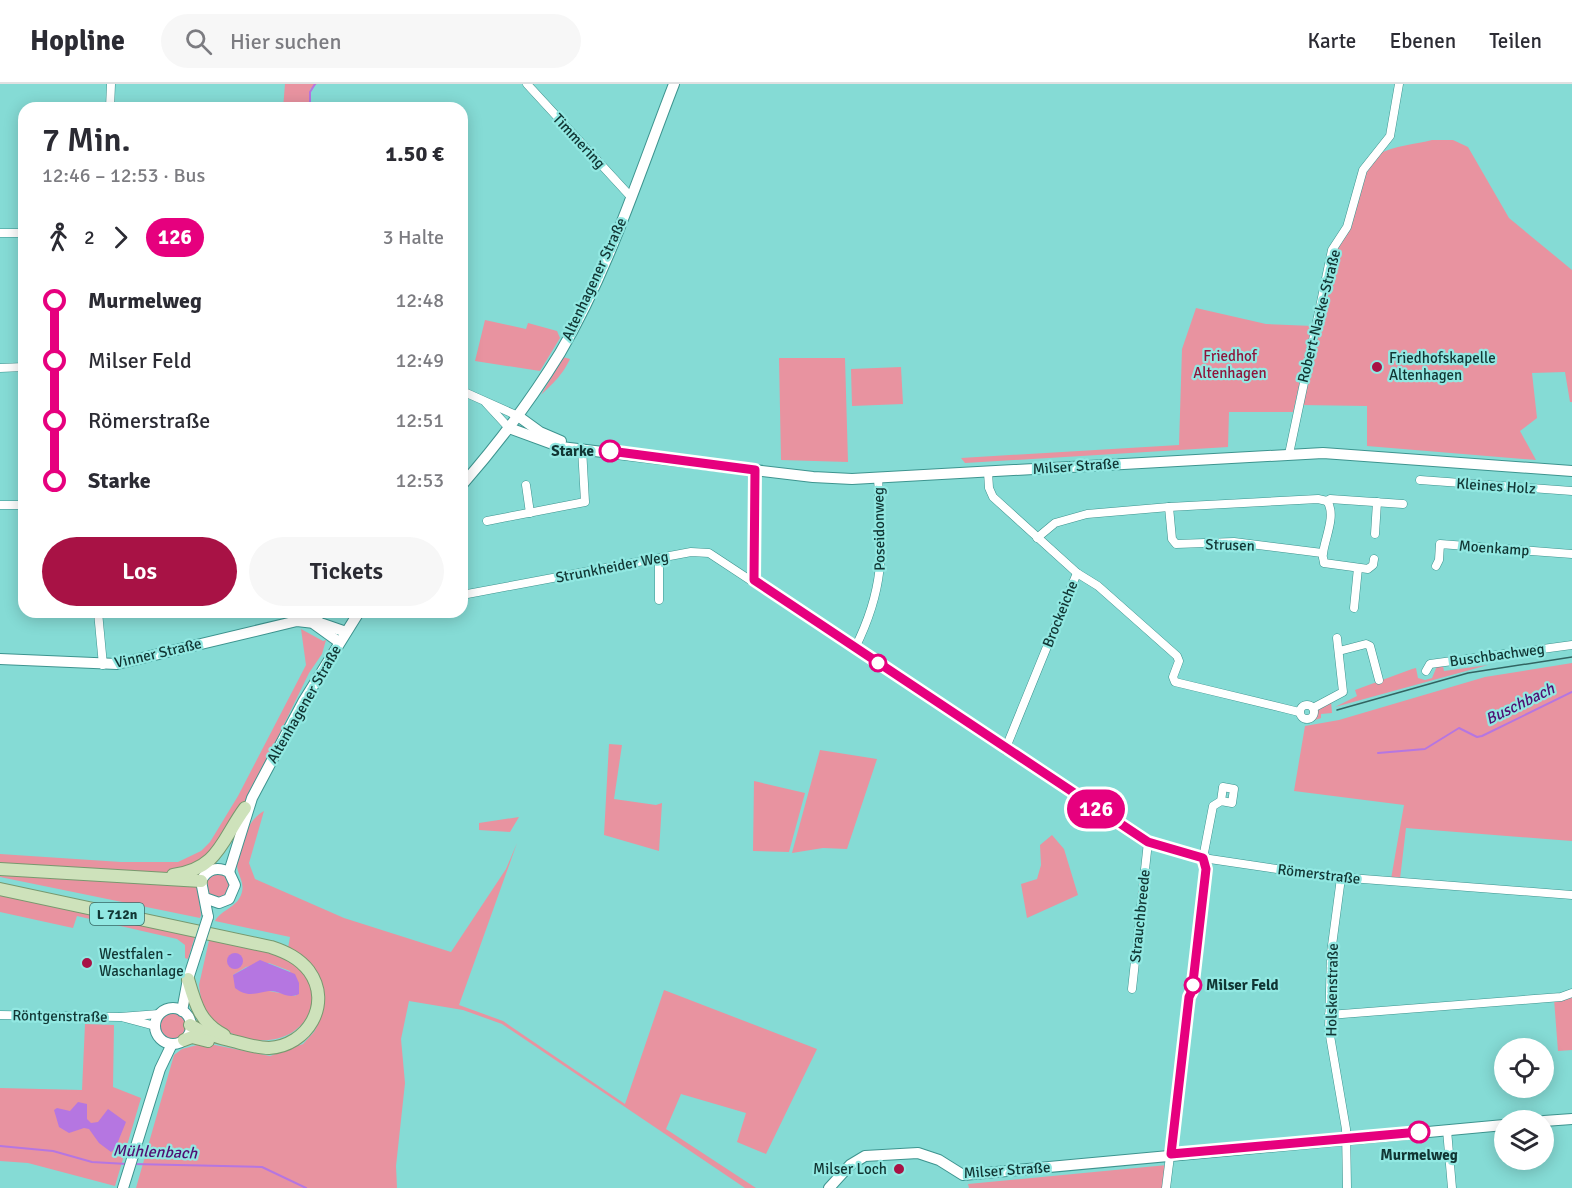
<!DOCTYPE html>
<html lang="de">
<meta charset="utf-8">
<style>
body{margin:0;font-family:Signika,sans-serif;background:#f7f7f7;color:#2b2b33;height:100vh;display:flex;flex-direction:column;font-size:22px;white-space:nowrap}
*{box-sizing:border-box;margin:0}
p{font-size:20px;color:#7c7c81}
.icon{flex:none;width:33px;height:33px;fill:none;stroke:currentColor;stroke-width:2;stroke-linecap:round;stroke-linejoin:round}
.map{position:relative;flex:1;overflow:hidden}
.side{position:absolute;left:18px;top:18px;width:450px;height:516px;display:flex;flex-direction:column;background:#fff;border-radius:18px;box-shadow:0 3px 15px #0003}
.side>*{flex:none}
.badge{padding:0 12px;border-radius:20px;font-size:21px;line-height:39px}
.buttons{position:absolute;left:1494px;top:954px;display:grid;gap:12px}
.buttons a{display:grid;place-items:center;width:60px;height:60px;border-radius:50%;background:#fff;box-shadow:0 3px 15px #0003;font-size:30px}
.map>.badge{position:absolute;translate:-50% -50%;box-shadow:0 0 0 3px #fff}
.legs{display:flex;align-items:center;gap:9px;height:66px;padding:0 24px;font-size:20px}
.legs p{margin-inline-start:auto}
.summary{display:flex;align-items:center;justify-content:space-between;height:102px;padding:0 24px}
h1{font-size:33px;font-weight:600;line-height:45px}
.button{display:flex;gap:12px;margin-top:auto;padding:12px 24px}
.button a{flex:1;height:69px;border-radius:36px;background:#a81245;color:#fff;font-size:24px;font-weight:600;line-height:69px;text-align:center}
.button a+a{background:#f7f7f7;color:#2b2b33}
ul{padding:0 24px;list-style:none}
li{display:flex;align-items:center;gap:21px;height:60px;font-size:22px}
li i{display:grid;place-items:center;width:9px;height:100%;margin:0 8px;background:currentColor}
li i::after{content:'';width:15px;height:15px;margin:-8px;border:4px solid;border-radius:50%;background:#fff}
li p{margin-inline-start:auto}
li:first-child i{background:linear-gradient(#0000 50%,currentColor 0)}
li:last-child i{background:linear-gradient(currentColor 50%,#0000 0)}
header{display:flex;align-items:center;gap:36px;box-sizing:border-box;height:84px;padding:0 30px;background:#fff;border-bottom:2px solid #e1e1e2}
header strong{font-size:28px}
nav{display:flex;gap:33px;margin-inline-start:auto;font-size:21px}
.search{width:420px;height:54px;background:#f7f7f7;display:flex;align-items:center;gap:15px;box-sizing:border-box;padding:0 21px;border-radius:33px;color:#7c7c81;font-size:22px}
.map>svg:first-child{display:block}
</style>
<header>
<strong>Hopline</strong>
<div class="search"><svg class="icon" aria-label="search" viewBox="0 0 24 24"><circle cx="10" cy="10" r="6"/><path d="M15 15l6 6"/></svg>Hier suchen</div>
<nav><a>Karte</a><a>Ebenen</a><a>Teilen</a></nav>
</header>
<div class="map">
<svg width="1572" height="1104" viewBox="0 0 1572 1104">
<rect width="100%" height="100%" fill="#85dbd5"/>
<g fill="#e893a0" fill-rule="evenodd">
<polygon points="285,0 317,0 310,5 311,24 283,24"/>
<path d="M 1432,56 L 1453,56 L 1468,63 L 1509,134 L 1572,186 L 1572,318 L 1570,318 L 1565,288 L 1532,289 L 1537,334 L 1520,347 L 1536,376 L 1367,362 L 1367,322 L 1300,321 C 1310,276 1346,93 1379,70 C 1393,62 1417,60 1432,56 Z"/>
<polygon points="1196,224 1266,240 1313,242 1293,328 1229,328 1228,363 965,379 961,374 1179,361 1182,265"/>
<polygon points="485,236 526,245 528,239 557,247 560,254 540,287 475,277"/>
<path d="M 563,273 L 570,275 C 561,293 554,298 541,311 Z"/>
<polygon points="779,274 845,274 848,378 781,376"/>
<polygon points="901,283 903,320 852,322 851,285"/>
<path d="M 301,545 L 323,557 L 326,556 L 322,570 L 309,589 L 252,706 L 249,706 L 249,711 C 223,750 217,784 163,789 L 0,780 L 0,770 L 121,778 L 178,778 L 201,767 L 210,758 L 238,712 L 306,581 Z"/>
<polygon points="1572,579 1572,757 1406,744 1400,795 1391,795 1404,721 1294,707 1305,642 1339,636 1485,593"/>
<polygon points="1488,581 1335,623 1357,612 1355,606 1412,585 1416,584 1418,594 1425,596 1432,594 1437,582 1443,582 1444,587"/>
<polygon points="1331,617 1332,629 1321,630 1321,634 1315,636 1318,626"/>
<polygon points="609,660 622,661 614,715 656,721 662,719 659,767 604,751"/>
<polygon points="820,666 877,675 847,765 823,764 792,769"/>
<polygon points="754,697 805,709 789,768 753,767"/>
<path d="M 264,727 L 249,779 L 255,795 L 344,834 L 451,868 L 506,785 L 517,759 L 459,921 L 503,937 L 625,1020 L 664,906 L 817,965 L 766,1070 L 737,1058 L 746,1029 L 681,1010 L 666,1045 L 756,1104 L 745,1104 L 502,940 L 463,926 L 409,917 L 401,955 L 405,999 L 396,1082 L 397,1104 L 136,1104 L 174,971 L 182,965 L 205,959 L 270,972 L 303,960 L 314,948 L 321,934 L 320,903 L 307,876 L 288,864 L 290,853 L 215,837 C 222,825 236,824 241,811 C 246,798 237,792 237,780 C 237,764 249,734 264,727 Z"/>
<polygon points="519,733 510,748 479,746 479,739"/>
<polygon points="1052,751 1064,765 1078,811 1027,834 1021,800 1037,795 1041,781 1040,761"/>
<polygon points="0,790 197,799 201,831 200,834 0,793"/>
<polygon points="211,790 224,790 231,802 223,813 215,814 207,809 205,799"/>
<polygon points="0,807 196,849 188,875 185,874 185,861 177,855 77,832 73,844 0,828"/>
<path d="M 210,852 C 229,857 260,859 278,867 C 344,899 307,975 238,952 C 229,948 217,945 210,937 C 206,931 203,923 199,917 L 201,915 L 199,901 ZM 269,879 L 290,887 L 296,912 L 269,907 L 233,891 L 246,883 Z"/>
<polygon points="1572,912 1572,966 1558,967 1554,915"/>
<circle cx="173" cy="942" r="13"/>
<polygon points="85,940 114,941 113,1003 141,1014 115,1102 28,1079 0,1077 0,1004 82,1006"/>
<polygon points="1167,1081 1164,1104 969,1104 968,1100"/>
</g>
<g fill="#b576e1">
<circle cx="235" cy="877" r="8"/>
<path d="M 260,876 L 295,890 L 299,899 L 299,910 C 287,916 280,906 269,907 C 256,909 248,914 235,904 L 233,891 Z"/>
<polygon points="78,1018 87,1020 87,1035 91,1039 98,1038 108,1025 126,1038 115,1065 111,1068 99,1059 89,1045 84,1044 69,1049 59,1043 54,1026 57,1024 70,1027"/>
</g>
<g fill="none" stroke-linecap="round" stroke-linejoin="round">
<g stroke="#b576e1" stroke-width="2">
<polyline points="310,24 310,8 315,0"/>
<polyline points="1378,669 1425,665 1459,644 1477,653 1482,652 1572,608"/>
<polyline points="0,1062 53,1067 92,1078 127,1080"/>
<polyline points="133,1080 262,1083 306,1104"/>
</g>
<g stroke="#3d948f" stroke-width="9">
<g id="street">
<polyline points="527,0 631,113"/>
<polyline points="110,24 111,0"/>
<polyline points="0,149 24,149"/>
<polyline points="0,284 24,283"/>
<polyline points="462,307 518,332"/>
<polyline points="486,319 509,344"/>
<polyline points="1289,370 1332,166 1347,143 1363,86 1390,52 1399,0"/>
<polyline points="988,388 989,404 993,413 1077,489 1098,502 1177,572 1179,577 1173,593 1175,598 1299,628"/>
<polyline points="1420,396 1572,407"/>
<polyline points="526,401 530,429"/>
<path d="M 1327,417 C 1337,431 1324,456 1323,470 C 1322,473 1324,476 1324,479 L 1368,485 L 1373,481 L 1374,475"/>
<polyline points="1327,417 1330,415 1403,420"/>
<polyline points="0,421 24,421"/>
<polyline points="1169,423 1172,455 1176,460 1234,458 1322,469"/>
<polyline points="487,437 585,418 582,364"/>
<polyline points="1375,450 1377,418"/>
<polyline points="1037,454 1055,439 1087,430 1169,423 1318,415 1327,417"/>
<polyline points="1436,482 1439,476 1440,460 1572,470"/>
<polyline points="754,497 755,386"/>
<polyline points="462,511 691,468 709,469 1148,758 1203,774 1324,792 1572,811"/>
<polyline points="659,516 659,474"/>
<polyline points="1354,524 1358,484"/>
<polyline points="98,528 103,581"/>
<polyline points="314,540 322,528"/>
<path d="M 855,564 C 887,500 882,462 878,394"/>
<polyline points="1339,567 1366,560 1370,562 1379,596"/>
<polyline points="1426,587 1430,580 1572,561"/>
<circle cx="1307" cy="628" r="7"/>
<polyline points="1313,624 1343,608 1337,554"/>
<polyline points="1005,666 1077,489"/>
<polyline points="1203,774 1213,722 1221,717 1223,703 1234,705 1232,719 1221,717"/>
<polyline points="1341,794 1331,869 1329,946 1346,1045 1347,1104"/>
<polyline points="1132,905 1148,758"/>
<polyline points="0,931 120,933 159,930"/>
<polyline points="1329,931 1561,913 1572,909"/>
<polyline points="125,934 155,942"/>
<polyline points="1447,1046 1452,1104"/>
<polyline points="1166,1104 1206,785 1203,774"/>
</g>
</g>
<g stroke="#3d948f" stroke-width="12">
<g id="secondary">
<polyline points="518,332 540,348 561,357"/>
<polyline points="509,344 561,363 813,393 852,395 1323,369 1572,387"/>
<path d="M 462,401 C 498,360 531,316 560,269 C 609,186 639,90 674,0"/>
<polyline points="314,540 339,558"/>
<polyline points="0,575 117,580 297,537 323,540 346,548"/>
<polyline points="229,788 252,714 303,618 359,528"/>
<path d="M 205,814 L 219,819 L 229,815 L 235,801 L 229,788 C 217,782 207,785 201,797 L 208,833"/>
<circle cx="173" cy="942" r="18"/>
<polyline points="182,927 188,895 198,864"/>
<polyline points="1544,1037 1572,1035"/>
<polyline points="123,1104 160,985 172,960"/>
<polyline points="829,1104 850,1081 865,1072 918,1069 939,1076 963,1091 1504,1041"/>
</g>
</g>
<g stroke="#77996e" stroke-width="14">
<g id="primary">
<polyline points="0,785 201,797"/>
<path d="M 173,791 C 219,785 222,755 245,724"/>
<path d="M 0,805 L 271,863 C 286,868 299,874 309,887 C 333,920 307,962 269,964 C 257,964 245,960 233,957 C 218,953 204,950 190,941"/>
<path d="M 188,895 C 195,919 200,939 224,951"/>
<polyline points="184,956 192,953 208,957"/>
</g>
</g>
<use href="#street" stroke="#fff" stroke-width="8"/>
<use href="#secondary" stroke="#fff" stroke-width="10"/>
<use href="#primary" stroke="#cee2bb" stroke-width="12"/>
<polyline stroke="#316461" stroke-width="1.5" points="1337,626 1468,589 1572,573"/>
<g stroke="#3d948f" stroke-width="12" stroke-linecap="butt">
<polyline id="secondary-bridge" points="198,864 208,833"/>
</g>
<use href="#secondary-bridge" stroke="#fff" stroke-width="10"/>
</g>
<g fill="none" stroke-linecap="round" stroke-linejoin="round">
<g stroke="#fff" stroke-width="14">
<polyline id="line-1" points="610,367 755,386 754,496 1148,758 1203,774 1206,785 1192,907 1189,913 1171,1070 1419,1048"/>
</g>
<use href="#line-1" stroke="#e6007e" stroke-width="9"/>
</g>
<g fill="#a81245" stroke="#92e8e2" stroke-width="2">
<circle cx="1377" cy="283" r="6"/>
<circle cx="87" cy="879" r="6"/>
<circle cx="899" cy="1085" r="6"/>
</g>
<g fill="#fff" stroke="#e6007e" stroke-width="3">
<circle cx="610" cy="367" r="10"/>
<circle cx="878" cy="579" r="8"/>
<circle cx="1193" cy="901" r="8"/>
<circle cx="1419" cy="1048" r="10"/>
</g>
<g text-anchor="middle" dominant-baseline="central" stroke-width="4.5" stroke-linejoin="round" paint-order="stroke">
<rect fill="#92e8e2" stroke="#386b68" stroke-width="1.5" x="90" y="819" width="54" height="22" rx="4.5"/>
<g font-size="14" font-weight="bold" fill="#113634">
<text x="117" y="830">L 712n</text>
</g>
<g font-size="15" fill="#113634" stroke="#92e8e2">
<text transform="translate(579 57) rotate(47)">Timmering</text>
<text transform="translate(594 195) rotate(-65)">Altenhagener Straße</text>
<text transform="translate(1319 232) rotate(-76)">Robert-Nacke-Straße</text>
<text transform="translate(1076 382) rotate(-4)">Milser Straße</text>
<text transform="translate(1496 402) rotate(4)">Kleines Holz</text>
<text transform="translate(879 445) rotate(-91)">Poseidonweg</text>
<text transform="translate(1230 461) rotate(2)">Strusen</text>
<text transform="translate(1494 464) rotate(4)">Moenkamp</text>
<text transform="translate(612 483) rotate(-11)">Strunkheider Weg</text>
<text transform="translate(1060 530) rotate(-68)">Brockeiche</text>
<text transform="translate(158 569) rotate(-13)">Vinner Straße</text>
<text transform="translate(1497 571) rotate(-8)">Buschbachweg</text>
<text transform="translate(304 620) rotate(-60)">Altenhagener Straße</text>
<text transform="translate(1319 790) rotate(7)">Römerstraße</text>
<text transform="translate(1140 832) rotate(-84)">Strauchbreede</text>
<text transform="translate(1332 906) rotate(-89)">Holskenstraße</text>
<text transform="translate(60 932) rotate(1)">Röntgenstraße</text>
<text transform="translate(1007 1086) rotate(-4)">Milser Straße</text>
</g>
<g font-size="15" fill="#8f153b" stroke="#92e8e2">
<text x="1230" y="272">Friedhof<tspan x="1230" dy="17">Altenhagen</tspan></text>
</g>
<g font-size="15" fill="#113634" stroke="#92e8e2" text-anchor="start">
<text x="1389" y="274">Friedhofskapelle<tspan x="1389" dy="17">Altenhagen</tspan></text>
<text x="99" y="870">Westfalen -<tspan x="99" dy="17">Waschanlage</tspan></text>
<text x="887" y="1085" text-anchor="end">Milser Loch</text>
</g>
<g font-size="15" font-weight="bold" fill="#113634" stroke="#92e8e2" text-anchor="end">
<text x="594" y="367">Starke</text>
<text x="1206" y="901" text-anchor="start">Milser Feld</text>
<text x="1419" y="1071" text-anchor="middle">Murmelweg</text>
</g>
<g font-size="16" font-style="italic" fill="#501072" stroke="#92e8e2">
<text transform="translate(1520 620) rotate(-26)">Buschbach</text>
<text transform="translate(155 1068) rotate(2)">Mühlenbach</text>
</g>
</g>
</svg>
<div class="buttons">
<a><svg class="icon" aria-label="locate" viewBox="0 0 24 24"><circle cx="12" cy="12" r="6"/><path d="M12 2v4M12 18v4M2 12h4M18 12h4"/></svg></a>
<a><svg class="icon" aria-label="layers" viewBox="0 0 24 24"><path d="M12 4l9 5-9 5-9-5zM3 14l9 5 9-5"/></svg></a>
</div>
<b class="badge" style="left:1096px;top:725px;background:#e6007e;color:#fff">126</b>
<section class="side">
<div class="summary"><div><h1>7 Min.</h1><p>12:46 – 12:53 · Bus</p></div><b>1.50 €</b></div>
<div class="legs"><svg class="icon" aria-label="walk" viewBox="0 0 24 24"><circle cx="13" cy="4" r="2"/><path d="M13 8l-2 6 4 7M11 14l-3 7M7 12l3-4h3l4 4"/></svg>2<svg class="icon" aria-label="forward" viewBox="0 0 24 24"><path d="M9 5l7 7-7 7"/></svg><b class="badge" style="background:#e6007e;color:#fff">126</b><p>3 Halte</p></div>
<ul>
<li><i style="color:#e6007e"></i><b>Murmelweg</b><p>12:48</p></li>
<li><i style="color:#e6007e"></i><span>Milser Feld</span><p>12:49</p></li>
<li><i style="color:#e6007e"></i><span>Römerstraße</span><p>12:51</p></li>
<li><i style="color:#e6007e"></i><b>Starke</b><p>12:53</p></li>
</ul>
<div class="button"><a>Los</a><a>Tickets</a></div>
</section>
</div>
